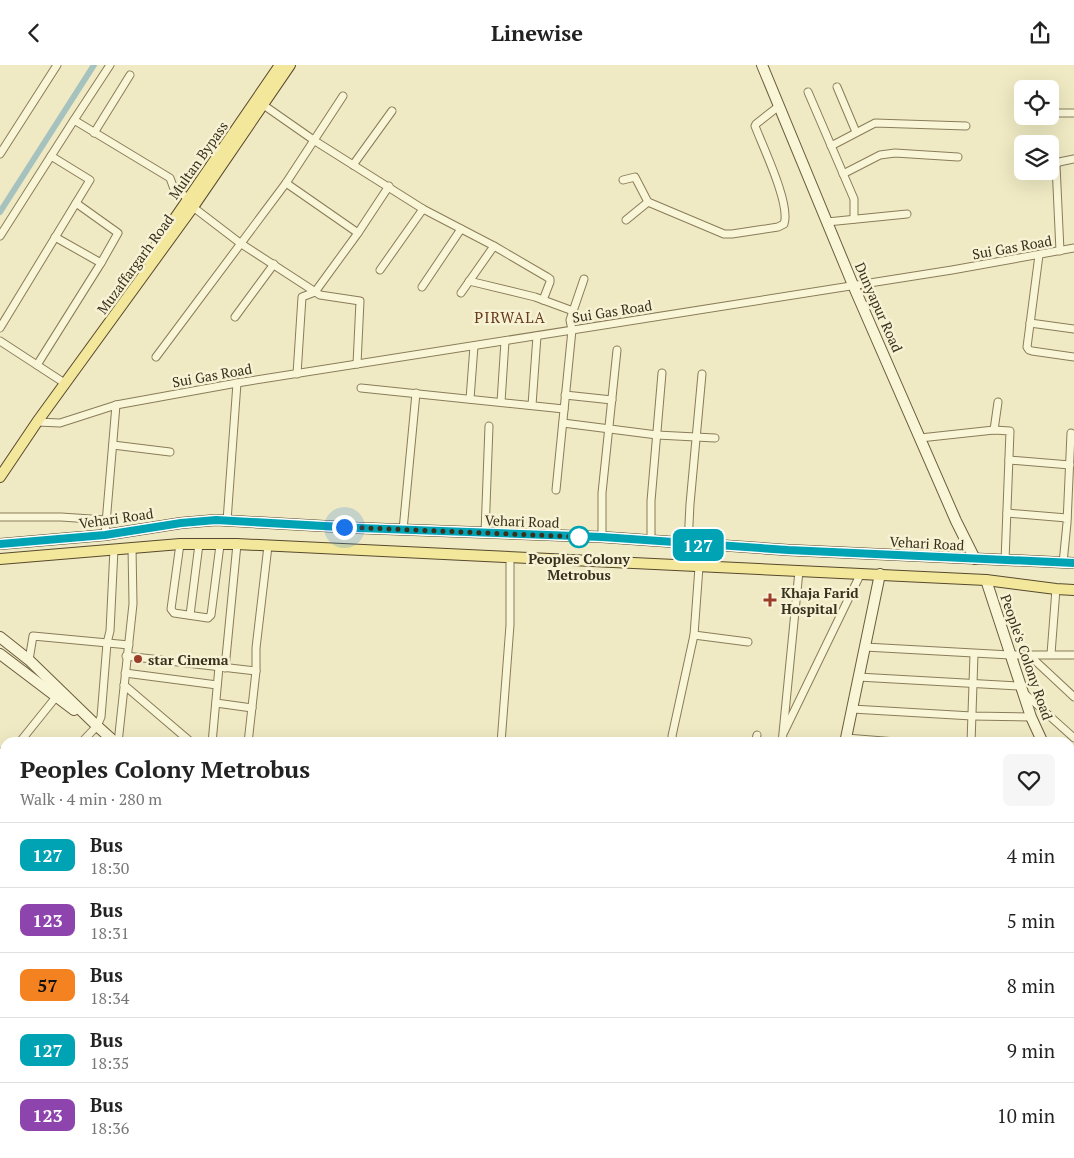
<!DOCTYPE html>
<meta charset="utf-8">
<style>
body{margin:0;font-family:"PT Serif",serif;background:#f6f6f6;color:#222;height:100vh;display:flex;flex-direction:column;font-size:19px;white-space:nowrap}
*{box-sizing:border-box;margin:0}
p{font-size:16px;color:#767676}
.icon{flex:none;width:28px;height:28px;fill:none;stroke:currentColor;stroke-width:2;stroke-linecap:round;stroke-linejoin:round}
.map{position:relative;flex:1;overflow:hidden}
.side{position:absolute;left:0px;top:672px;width:1075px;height:421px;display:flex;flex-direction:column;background:#fff;border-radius:15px 15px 0 0;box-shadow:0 5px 20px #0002}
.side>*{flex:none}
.badge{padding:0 10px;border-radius:8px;font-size:18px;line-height:32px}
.tools{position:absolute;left:1014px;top:15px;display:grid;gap:10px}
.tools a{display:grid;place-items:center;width:45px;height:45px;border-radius:8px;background:#fff;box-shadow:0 5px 20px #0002;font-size:25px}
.you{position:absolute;width:25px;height:25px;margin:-12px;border:4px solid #fff;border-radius:50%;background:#1a73e8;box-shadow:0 0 0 8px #1a73e833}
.map>.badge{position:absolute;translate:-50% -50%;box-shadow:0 0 0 2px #fff}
.round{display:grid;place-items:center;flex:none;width:52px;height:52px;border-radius:8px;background:#f6f6f6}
.overview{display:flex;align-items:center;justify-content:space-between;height:85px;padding:0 20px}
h1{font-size:24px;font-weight:800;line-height:38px}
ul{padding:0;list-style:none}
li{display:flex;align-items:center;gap:15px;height:65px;padding:0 20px;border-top:1px solid #e0e0e0}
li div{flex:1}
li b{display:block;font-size:19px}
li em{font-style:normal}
li .badge{min-width:55px;font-weight:700;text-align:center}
header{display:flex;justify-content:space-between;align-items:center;height:65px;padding:0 20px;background:#fff;font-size:22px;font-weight:800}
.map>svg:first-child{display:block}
</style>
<header><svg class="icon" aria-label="back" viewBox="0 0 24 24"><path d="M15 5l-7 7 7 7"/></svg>Linewise<svg class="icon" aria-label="share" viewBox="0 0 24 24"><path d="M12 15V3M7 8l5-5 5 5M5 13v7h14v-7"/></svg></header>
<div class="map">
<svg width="1074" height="1093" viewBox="0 0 1074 1093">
<rect width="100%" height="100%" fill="#efeac3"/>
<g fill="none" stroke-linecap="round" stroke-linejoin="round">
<polyline stroke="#a6c2bf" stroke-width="6" points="0,147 94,0"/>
<g stroke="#8a7c5a" stroke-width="9">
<g id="street">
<polyline points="837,22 856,67"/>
<polyline points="808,27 854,134 854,154"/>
<polyline points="262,39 315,76 423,144 494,181 547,212 550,214 550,217 543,235"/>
<polyline points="1054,48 1074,48"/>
<polyline points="74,55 110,0"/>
<polyline points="94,68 130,10"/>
<polyline points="831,81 875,58 966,61"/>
<polyline points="0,89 57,0"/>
<polyline points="51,91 74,55 170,113 174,124 188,133"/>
<polyline points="353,100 392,46"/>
<polyline points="843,109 880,90 895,88 958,92"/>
<path d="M 623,115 L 635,112 L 648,137 L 724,169 L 732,169 L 778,162 L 784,159 C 791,140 763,82 755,61 L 756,59 L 779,41"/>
<polyline points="286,118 358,168"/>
<polyline points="193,142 240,178 320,230 360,236 357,299"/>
<polyline points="626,155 648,137"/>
<polyline points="827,157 907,149"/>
<polyline points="0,171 51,91 90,115 0,263"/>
<polyline points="55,172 101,198 118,168 76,138"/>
<polyline points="1060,186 1056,100 1059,97 1074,94"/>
<polyline points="1039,190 1027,282 1029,285 1032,286 1074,292"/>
<polyline points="380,205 423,144"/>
<polyline points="469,216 535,232 573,246"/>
<polyline points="422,222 461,164"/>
<polyline points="461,228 494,181"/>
<polyline points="235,252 274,199"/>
<polyline points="1030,258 1074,264"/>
<polyline points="0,276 66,319"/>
<polyline points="156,292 286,118 343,31"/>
<polyline points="37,300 101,198"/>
<polyline points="297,309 302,232 315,227 358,168 389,121"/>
<polyline points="361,323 564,344"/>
<polyline points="565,330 612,335"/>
<polyline points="470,334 474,281"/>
<polyline points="501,337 505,276"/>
<polyline points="532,340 537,271"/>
<polyline points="37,357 60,358 116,340 237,318 952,205 1074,183"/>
<polyline points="563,358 657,370 715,373"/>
<polyline points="994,365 998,337"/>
<polyline points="920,373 994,365 1010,366 1005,496"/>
<polyline points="113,380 170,387"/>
<polyline points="1009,395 1070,400"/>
<polyline points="556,425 572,265 570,255 584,214"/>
<polyline points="1007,448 1067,453"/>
<polyline points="0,452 61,452 106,455"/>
<polyline points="227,456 237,318"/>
<polyline points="403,465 416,328"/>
<polyline points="485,468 489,361"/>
<polyline points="105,470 116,340"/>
<polyline points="602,472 602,428 617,285"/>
<polyline points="651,476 651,436 662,308"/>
<polyline points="180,479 171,544 174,548 208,553 211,550 220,480"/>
<polyline points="688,479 690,439 702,309"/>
<polyline points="1063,498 1067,458 1071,368"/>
<polyline points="190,550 199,479"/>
<polyline points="694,570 748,577"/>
<polyline points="865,582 1010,590 1074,590"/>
<polyline points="1051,589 1056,524"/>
<polyline points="1029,590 1074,632"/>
<polyline points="126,591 256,606"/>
<polyline points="29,595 33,571 129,580"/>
<polyline points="225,603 237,479"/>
<polyline points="125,608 217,620"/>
<polyline points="858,612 1020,621"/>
<polyline points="124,620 192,678"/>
<polyline points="1024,628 1074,673"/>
<polyline points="216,638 252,643"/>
<polyline points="852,644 972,651 1031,652"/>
<polyline points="784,667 861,508"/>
<polyline points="846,673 909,678"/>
<polyline points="19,678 56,632"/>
<polyline points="81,678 97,661 101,652 107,578 110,566 114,484"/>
<polyline points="118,678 133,539 132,482"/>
<polyline points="212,678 219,602"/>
<polyline points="248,678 256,606 256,583 268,481"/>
<polyline points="501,678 510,560 510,493"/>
<polyline points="679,678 673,675 672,671 694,570 699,502"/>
<polyline points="755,678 757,670"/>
<polyline points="782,678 799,506"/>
<polyline points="971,678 974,589"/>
<polyline points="0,687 5,690"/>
<polyline points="1070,706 1074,701"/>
<polyline points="1070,711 1074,715"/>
<polyline points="0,805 5,793"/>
<polyline points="0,875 5,877"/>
<polyline points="1070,882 1074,882"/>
<polyline points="0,893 5,883"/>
<polyline points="1070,913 1074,914"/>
<polyline points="0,926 5,926"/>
<polyline points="1070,945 1074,945"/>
<polyline points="0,984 5,983"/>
<polyline points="1070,1006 1074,1007"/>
<polyline points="0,1027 5,1025"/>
<polyline points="1070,1050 1074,1051"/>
<polyline points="0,1065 5,1064"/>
<polyline points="176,1089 177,1093"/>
<polyline points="230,1089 231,1093"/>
<polyline points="312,1089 314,1093"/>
<polyline points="388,1089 389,1093"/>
<polyline points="656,1089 663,1093"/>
<polyline points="835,1089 835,1092"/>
<polyline points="793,1091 794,1089"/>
<polyline points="46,1093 62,1089"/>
<polyline points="237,1093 254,1089"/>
<polyline points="672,1093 676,1089"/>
</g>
</g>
<g stroke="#6c5d3d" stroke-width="12">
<g id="secondary">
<polyline points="762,0 853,220 956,456 975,494"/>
<polyline points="986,515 1031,652 1043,678"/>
<polyline points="0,572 29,595 97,661 116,678"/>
<polyline points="0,589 74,645"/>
<polyline points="845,678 880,509"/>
<polyline points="1070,729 1074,738"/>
<polyline points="1070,1088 1074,1089"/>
<polyline points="587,1089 592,1093"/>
<polyline points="486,1093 500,1090"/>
</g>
</g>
<g stroke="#57492e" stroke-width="12">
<g id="primary">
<polyline points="147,194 280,0"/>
<polyline points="0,412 37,357 193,142 290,0"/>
<polyline points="0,479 105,470 181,458 216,455 359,463 602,472 788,485 1074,498"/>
<polyline points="0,494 180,479 237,479 986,515 1056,524 1074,525"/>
</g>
</g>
<use href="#street" stroke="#f9f5d7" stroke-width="7"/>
<use href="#secondary" stroke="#f9f5d7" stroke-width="10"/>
<use href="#primary" stroke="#f3e79b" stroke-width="10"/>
</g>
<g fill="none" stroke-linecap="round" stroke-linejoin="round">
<g stroke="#fff" stroke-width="11">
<polyline id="line" points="0,479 105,470 181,458 216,455 359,463 602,472 788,485 1074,498"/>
</g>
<use href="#line" stroke="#00a3b4" stroke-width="8"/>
<polyline stroke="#39301e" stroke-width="5" stroke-dasharray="0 9" points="344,462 583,472 579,472"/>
</g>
<circle fill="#fff" stroke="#00a3b4" stroke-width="2.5" cx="579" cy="472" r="10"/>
<g fill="#9a3d29" stroke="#f6f2d3" stroke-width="2">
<path d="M767.5 527.5h5v5h5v5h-5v5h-5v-5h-5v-5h5z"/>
<circle cx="138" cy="594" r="5"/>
</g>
<g text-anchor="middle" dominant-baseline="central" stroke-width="5" stroke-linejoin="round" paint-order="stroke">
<g font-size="14" fill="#39301e" stroke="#f6f2d3">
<text transform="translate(198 95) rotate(-55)">Multan Bypass</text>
<text transform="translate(1012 182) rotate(-10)">Sui Gas Road</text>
<text transform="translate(135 199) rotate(-54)">Muzaffargarh Road</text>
<text transform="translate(879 242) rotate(66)">Dunyapur Road</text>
<text transform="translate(612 246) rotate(-9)">Sui Gas Road</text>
<text transform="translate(212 310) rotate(-10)">Sui Gas Road</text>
<text transform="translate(116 453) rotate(-8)">Vehari Road</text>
<text transform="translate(522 456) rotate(2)">Vehari Road</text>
<text transform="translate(927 478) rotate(3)">Vehari Road</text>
<text transform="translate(1027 592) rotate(71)">People's Colony Road</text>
</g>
<g font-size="14" font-weight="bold" fill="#39301e" stroke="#f6f2d3">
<text x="579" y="493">Peoples Colony<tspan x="579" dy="16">Metrobus</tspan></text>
</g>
<g font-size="14" font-weight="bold" fill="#39301e" stroke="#f6f2d3" text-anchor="start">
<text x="781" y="527">Khaja Farid<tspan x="781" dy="16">Hospital</tspan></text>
<text x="148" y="594">star Cinema</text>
</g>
<g font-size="15" letter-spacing="1" fill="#673a1d" stroke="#f6f2d3">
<text x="510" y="252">PIRWALA</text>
</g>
</g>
</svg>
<div class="tools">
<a><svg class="icon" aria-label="locate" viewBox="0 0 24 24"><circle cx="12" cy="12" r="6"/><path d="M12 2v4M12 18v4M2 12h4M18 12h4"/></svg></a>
<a><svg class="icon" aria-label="layers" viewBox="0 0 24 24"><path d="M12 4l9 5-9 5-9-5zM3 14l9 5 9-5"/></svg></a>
</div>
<div class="you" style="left:344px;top:462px"></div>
<b class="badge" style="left:698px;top:480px;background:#00a3b4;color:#fff">127</b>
<section class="side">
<div class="overview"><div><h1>Peoples Colony Metrobus</h1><p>Walk · 4 min · 280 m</p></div><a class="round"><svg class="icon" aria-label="heart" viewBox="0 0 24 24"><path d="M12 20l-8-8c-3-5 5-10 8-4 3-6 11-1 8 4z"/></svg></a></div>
<ul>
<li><span class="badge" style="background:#00a3b4;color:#fff">127</span><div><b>Bus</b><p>18:30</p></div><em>4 min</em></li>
<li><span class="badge" style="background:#8e44ad;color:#fff">123</span><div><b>Bus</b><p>18:31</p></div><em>5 min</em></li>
<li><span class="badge" style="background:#f58220;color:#111">57</span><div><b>Bus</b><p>18:34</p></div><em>8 min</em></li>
<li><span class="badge" style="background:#00a3b4;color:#fff">127</span><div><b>Bus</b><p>18:35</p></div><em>9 min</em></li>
<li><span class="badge" style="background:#8e44ad;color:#fff">123</span><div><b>Bus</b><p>18:36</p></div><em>10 min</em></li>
</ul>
</section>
</div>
